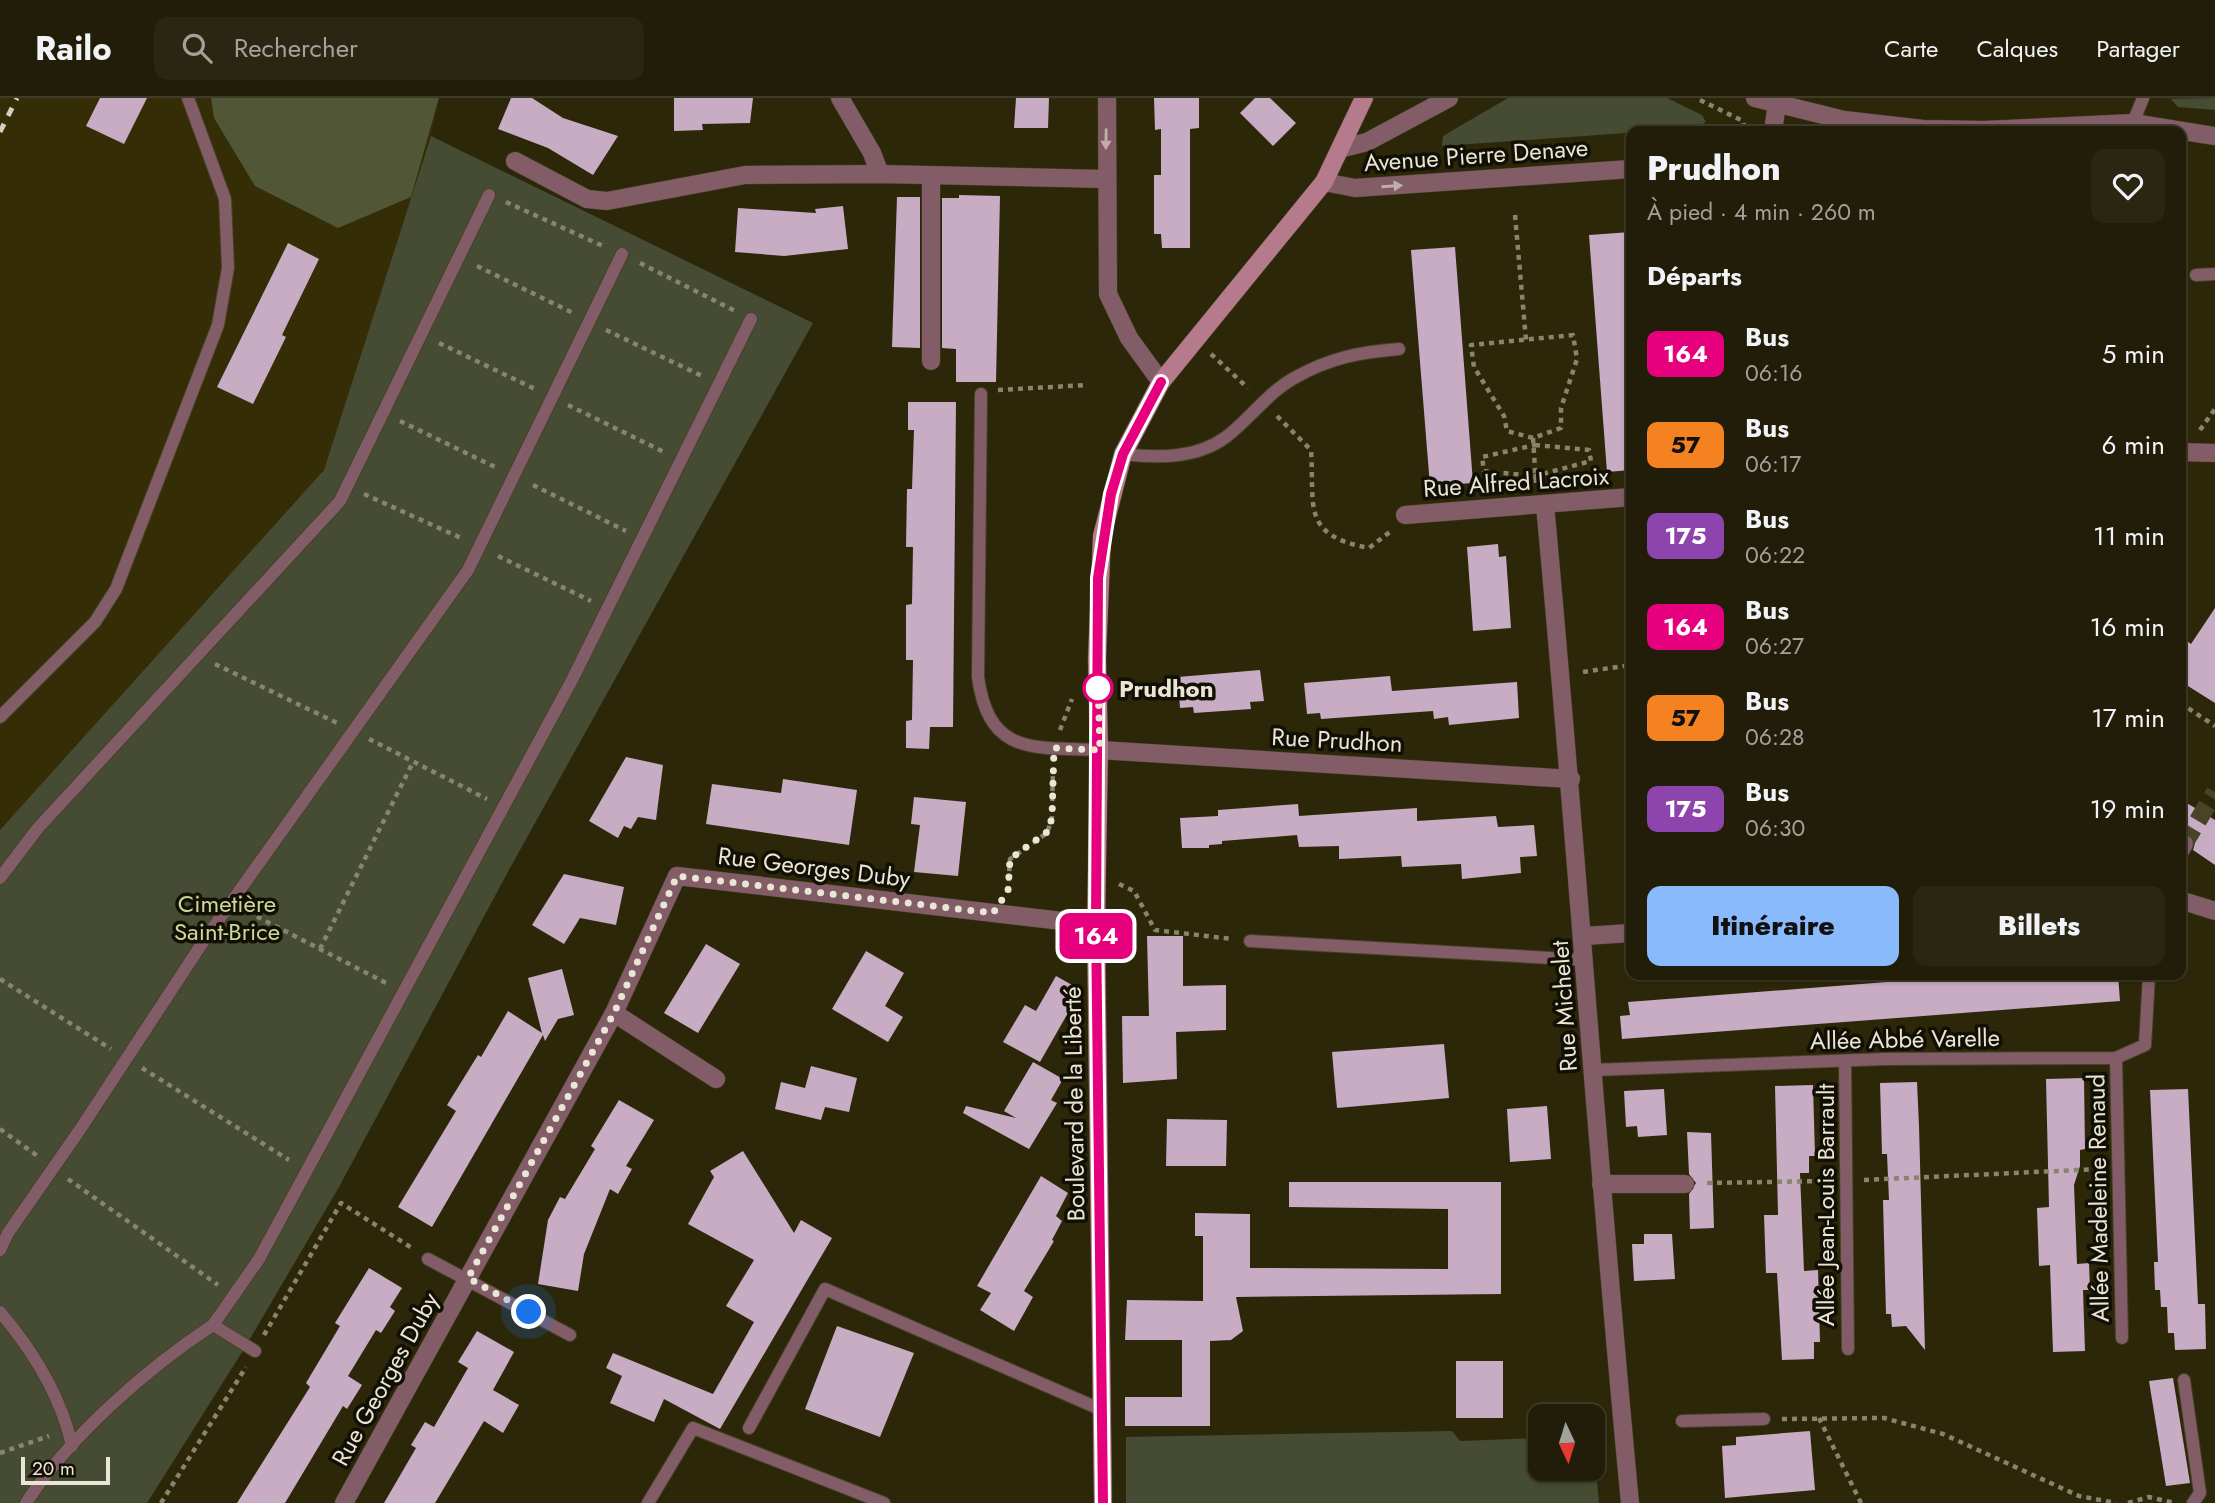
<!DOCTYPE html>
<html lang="fr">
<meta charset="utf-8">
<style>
body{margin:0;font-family:Jost,sans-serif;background:#2a2612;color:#f1f3f6;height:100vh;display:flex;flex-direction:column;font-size:26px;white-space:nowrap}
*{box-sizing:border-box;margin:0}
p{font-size:23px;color:#a2a29c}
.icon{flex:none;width:38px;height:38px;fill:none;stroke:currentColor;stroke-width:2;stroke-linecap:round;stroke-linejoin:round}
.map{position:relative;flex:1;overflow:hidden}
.panel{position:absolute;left:1626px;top:28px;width:560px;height:854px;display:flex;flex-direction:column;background:#221d08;border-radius:14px;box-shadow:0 2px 5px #0004,0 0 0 2px #3f3b29}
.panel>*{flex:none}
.badge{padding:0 14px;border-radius:10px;font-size:24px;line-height:46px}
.needle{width:46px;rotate:176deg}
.controls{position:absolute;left:1528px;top:1306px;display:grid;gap:14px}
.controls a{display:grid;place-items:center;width:77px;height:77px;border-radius:14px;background:#221d08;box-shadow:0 2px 5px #0004,0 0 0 2px #3f3b29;font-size:35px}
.scale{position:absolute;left:21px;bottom:18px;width:89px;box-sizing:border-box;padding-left:7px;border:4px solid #e9e6d5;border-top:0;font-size:19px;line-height:24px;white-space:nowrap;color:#e9e6d5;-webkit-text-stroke:5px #121005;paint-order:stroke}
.you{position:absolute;width:35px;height:35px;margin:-18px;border:5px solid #fff;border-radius:50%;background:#1a73e8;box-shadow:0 0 0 10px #1a73e833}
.map>.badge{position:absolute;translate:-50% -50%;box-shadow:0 0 0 4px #fff}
h2{padding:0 21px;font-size:26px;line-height:63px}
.round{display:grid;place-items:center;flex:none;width:74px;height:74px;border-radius:14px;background:#2a2612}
.headline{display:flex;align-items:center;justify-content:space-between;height:119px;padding:0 21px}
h1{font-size:33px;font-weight:800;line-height:52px}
.button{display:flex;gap:14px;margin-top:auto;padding:14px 21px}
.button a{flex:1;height:80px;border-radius:14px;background:#89bafc;color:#111;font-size:28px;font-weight:800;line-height:80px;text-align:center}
.button a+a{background:#2a2612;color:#f1f3f6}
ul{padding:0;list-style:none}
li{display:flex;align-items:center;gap:21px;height:91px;padding:0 21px}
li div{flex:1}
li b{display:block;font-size:26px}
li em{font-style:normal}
li .badge{min-width:77px;font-weight:700;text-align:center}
header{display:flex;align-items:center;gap:42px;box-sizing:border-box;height:98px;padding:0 35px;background:#221d08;border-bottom:2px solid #3f3b29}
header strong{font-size:33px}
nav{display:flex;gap:38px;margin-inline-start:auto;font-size:24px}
.search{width:490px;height:63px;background:#2a2612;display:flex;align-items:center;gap:18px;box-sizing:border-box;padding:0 24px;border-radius:14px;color:#a2a29c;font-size:26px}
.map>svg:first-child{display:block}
</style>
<header>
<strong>Railo</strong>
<div class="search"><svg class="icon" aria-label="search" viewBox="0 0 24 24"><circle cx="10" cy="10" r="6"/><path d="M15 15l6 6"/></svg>Rechercher</div>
<nav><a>Carte</a><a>Calques</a><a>Partager</a></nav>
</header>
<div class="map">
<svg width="2215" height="1405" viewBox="0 0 2215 1405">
<rect width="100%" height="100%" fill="#2d270a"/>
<polygon fill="#342d06" points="0,0 439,0 431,38 324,372 0,732"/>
<g fill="#464b34">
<polygon points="1508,0 1667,0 1702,17 1706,24 1697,30 1442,48 1443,38"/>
<polygon points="2215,0 2215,12 2178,9 2171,1 2158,1"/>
<polygon points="431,38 813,225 510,770 339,1089 244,1251 147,1405 0,1405 0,732 324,372"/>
<polygon points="1452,1333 1460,1343 1540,1340 1540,1370 1592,1370 1593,1339 1599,1405 1126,1405 1126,1339"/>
</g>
<polygon fill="#515736" points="211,0 439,0 411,99 338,130 255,88 214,20"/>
<g fill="#c7acc4">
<polygon points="100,0 147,0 124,46 86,28"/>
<polygon points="511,0 532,0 563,20 618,38 593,77 548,50 498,31"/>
<polygon points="674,0 753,0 750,25 702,26 703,32 674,33"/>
<polygon points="1016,0 1049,0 1048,30 1014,30"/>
<polygon points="1154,0 1199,0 1199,30 1190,31 1190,150 1162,150 1161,136 1154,136 1154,77 1161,77 1161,31 1155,32"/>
<polygon points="1255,0 1270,0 1296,25 1273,48 1240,15"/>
<polygon points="959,97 1000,98 996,284 956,284 956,251 942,250 942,100 959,100"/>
<polygon points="897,99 920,99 920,250 892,249"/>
<polygon points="843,108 848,151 784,158 735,154 738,110 816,115 815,111"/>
<polygon points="1631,134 1631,372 1607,374 1589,137"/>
<polygon points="288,145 319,161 282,237 286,239 253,306 217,289"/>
<polygon points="1455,149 1473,385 1430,388 1411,152"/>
<polygon points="908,304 956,304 953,629 930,629 929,651 906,650 906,623 912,622 913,562 906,562 906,507 912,506 913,449 906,449 907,391 912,391 914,332 908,332"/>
<polygon points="1498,446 1499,459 1506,458 1511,530 1473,533 1467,449"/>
<polygon points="2215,510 2215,605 2180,583 2180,538 2191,546"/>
<polygon points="1260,572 1264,603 1250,604 1251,611 1194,615 1193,609 1180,610 1178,579"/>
<polygon points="1390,578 1392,593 1517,584 1519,620 1449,627 1448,619 1434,621 1433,613 1321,621 1320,615 1307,616 1304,585"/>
<polygon points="626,659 663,667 656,722 638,719 631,731 624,728 618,740 589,723"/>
<polygon points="783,681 857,692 849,747 706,726 712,686 781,695"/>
<polygon points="914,699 966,704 958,778 914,774 920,727 911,726"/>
<polygon points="2180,701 2215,722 2215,767 2193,752 2195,745 2190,737 2180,735"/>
<polygon points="1298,706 1299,718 1417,710 1417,723 1496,718 1498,729 1534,727 1537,758 1520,759 1521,775 1462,781 1461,766 1402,769 1401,758 1339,761 1339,748 1299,749 1297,737 1222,743 1222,746 1209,747 1209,750 1182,750 1180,720 1218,718 1218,712"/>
<polygon points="564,776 624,789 616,827 580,820 564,846 532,827"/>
<polygon points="1147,838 1183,838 1183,888 1226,887 1226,932 1176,934 1177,981 1123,985 1122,918 1149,918"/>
<polygon points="706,846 740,866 698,935 664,915"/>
<polygon points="866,853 904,875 885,908 903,919 888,944 832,911"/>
<polygon points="562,871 574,917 558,921 545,943 543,937 432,1129 398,1109 456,1013 447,1007 478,957 481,959 508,913 542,935 528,880"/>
<polygon points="1977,877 2118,877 2120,903 1622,941 1620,918 1630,917 1628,904"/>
<polygon points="1056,878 1081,892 1040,964 1003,944 1025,907 1036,913"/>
<polygon points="1444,946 1449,1000 1337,1010 1332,954"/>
<polygon points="1033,964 1063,981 1051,1002 1057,1005 1029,1051 963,1015 966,1008 1016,1020 1004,1013"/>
<polygon points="811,968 857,980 849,1014 825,1009 821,1022 775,1011 781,984 805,990"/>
<polygon points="2084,980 2085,1051 2080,1052 2080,1068 2074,1087 2077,1166 2089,1165 2090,1192 2083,1192 2085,1253 2053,1254 2050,1167 2039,1168 2037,1110 2049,1109 2046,981"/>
<polygon points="1917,984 1919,1028 1925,1252 1906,1228 1892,1229 1891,1216 1886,1216 1885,1180 1883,1102 1889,1102 1887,1056 1882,1056 1880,985"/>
<polygon points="1813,987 1815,1058 1809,1058 1809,1075 1800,1075 1804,1173 1818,1172 1820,1244 1814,1244 1814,1261 1782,1262 1777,1175 1766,1175 1764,1117 1778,1117 1775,988"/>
<polygon points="1664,991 1667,1037 1638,1039 1637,1028 1626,1029 1624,993"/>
<polygon points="2188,991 2198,1206 2205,1206 2206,1251 2175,1252 2174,1235 2168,1235 2167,1209 2161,1209 2160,1192 2155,1192 2154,1164 2158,1164 2150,992"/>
<polygon points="619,1002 654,1022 626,1068 632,1071 618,1096 610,1091 584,1156 578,1193 538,1186 548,1122 560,1099 565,1101 595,1051 591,1048"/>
<polygon points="1547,1008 1551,1061 1510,1064 1507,1011"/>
<polygon points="1167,1021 1227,1022 1226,1068 1166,1068"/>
<polygon points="1687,1034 1711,1035 1714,1130 1690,1131 1689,1096 1696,1085 1689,1076"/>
<polygon points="743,1053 794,1135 801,1122 832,1140 720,1331 664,1301 654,1324 610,1305 622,1278 606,1270 613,1255 713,1296 754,1224 726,1208 754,1162 688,1126 714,1079 710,1073"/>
<polygon points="1041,1078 1068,1095 1056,1118 1062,1123 1052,1142 1054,1143 1024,1193 1033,1199 1014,1233 980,1212 991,1195 977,1188"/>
<polygon points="1289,1084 1501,1084 1501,1196 1236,1199 1243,1233 1231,1242 1210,1243 1210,1328 1125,1328 1125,1299 1182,1299 1182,1242 1125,1242 1127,1202 1203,1203 1203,1138 1195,1138 1195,1115 1250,1116 1250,1170 1448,1171 1448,1111 1289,1109"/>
<polygon points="1644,1136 1672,1136 1675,1181 1634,1183 1632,1146 1644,1146"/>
<polygon points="369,1170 402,1190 390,1209 395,1213 381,1235 376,1232 348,1278 362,1287 347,1311 343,1308 285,1405 237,1405 310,1289 306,1285 340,1228 335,1225"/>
<polygon points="837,1228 914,1255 880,1339 805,1311"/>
<polygon points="477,1233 514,1254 493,1292 519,1307 503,1335 484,1323 435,1405 384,1405 416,1350 411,1347 425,1324 434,1329 468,1270 458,1264"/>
<rect x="1456" y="1263" width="47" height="57"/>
<polygon points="2173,1280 2190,1385 2166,1388 2149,1283"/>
<polygon points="1810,1333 1815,1392 1725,1400 1722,1348 1736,1347 1736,1339"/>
</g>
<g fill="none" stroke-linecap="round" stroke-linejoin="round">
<polyline stroke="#494428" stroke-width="18" stroke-dasharray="18 9" stroke-linecap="butt" points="2184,746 2215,694"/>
<g stroke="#474226" stroke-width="14">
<g id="service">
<polyline points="2133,25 2143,0"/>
<polyline points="2196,177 2215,176"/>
<path d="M 981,296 L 978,579 C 989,658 1033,649 1099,652"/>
<path d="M 1123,356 C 1158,360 1196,361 1226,339 C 1251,320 1268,294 1296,279 C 1330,260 1360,254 1399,251"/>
<polyline points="0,619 95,524 116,491 218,227 228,170 225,101 188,0"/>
<polyline points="0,780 38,730 340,403 489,97"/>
<polyline points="1250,843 1586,862"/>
<polyline points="2116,960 2122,1240"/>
<polyline points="1845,963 1848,1251"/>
<polyline points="1593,972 1885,961 2116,960 2145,947 2149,877"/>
<polyline points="0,1152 8,1135 79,1033 205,841 468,472 622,156"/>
<polyline points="428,1161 570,1237"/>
<path d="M 0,1214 C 33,1253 61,1298 72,1348"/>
<polyline points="255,1253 213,1227 259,1161 571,584 751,221"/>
<polyline points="2184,1282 2200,1395 2193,1405"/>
<polyline points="1682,1323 1764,1321"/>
<polyline points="749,1330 825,1191 1102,1312"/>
<path d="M 26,1405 C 70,1338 146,1271 213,1227"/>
<polyline points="648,1405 693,1330 884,1405"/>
</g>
</g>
<g stroke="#474226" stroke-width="19">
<g id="minor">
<polyline points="840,0 872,55 880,76"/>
<polyline points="1107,0 1108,196 1129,240 1161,284"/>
<polyline points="1755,0 1844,22 1923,31 1984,32 2133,25 2215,38"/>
<polyline points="1773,33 1777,5"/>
<polyline points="1343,50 1367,44 1449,0"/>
<polyline points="515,63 587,101 607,103 745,77 880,76 1105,81"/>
<polyline points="931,78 931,263"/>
<polyline points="1324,84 1355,90 1631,71"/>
<polyline points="2180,354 2215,355"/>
<path d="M 1545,407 C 1576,739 1598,1073 1630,1405"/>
<polyline points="1405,417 1631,399"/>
<polyline points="1099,652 1571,681"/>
<polyline points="2180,753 2184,746"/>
<polyline points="2180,802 2215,813"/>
<polyline points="1584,838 1631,835"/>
<polyline points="614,915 716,981"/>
<polyline points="1601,1086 1685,1086"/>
<polyline points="344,1405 614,915 677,778 1096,827"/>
</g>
</g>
<g stroke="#474226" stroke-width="19">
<polyline id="secondary" points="1103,1405 1096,827 1099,652 1097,560 1102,438 1123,356 1161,284 1324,84 1364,0"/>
</g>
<g stroke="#88846d" stroke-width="4.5" stroke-dasharray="5 5" stroke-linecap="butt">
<polyline points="1700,2 1743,23 1745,33"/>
<polyline points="506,104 603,148"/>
<polyline points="1515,117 1526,242"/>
<polyline points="640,165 735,213"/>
<polyline points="477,168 573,215"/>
<polyline points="606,232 702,278"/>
<polyline points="439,245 535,291"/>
<polyline points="1211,256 1248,290"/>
<polyline points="998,292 1087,287"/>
<polyline points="568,307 664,354"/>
<path d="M 1277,318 L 1311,352 C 1315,408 1300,437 1369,450 L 1391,433"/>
<polyline points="400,323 497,370"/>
<polyline points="2200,332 2215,311"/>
<polyline points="1533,340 1507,333 1504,318 1474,269 1471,247 1573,237 1577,261 1561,310 1561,330 1533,340 1536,386"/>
<polygon points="1535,347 1589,352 1591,363 1535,378 1484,373 1482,359"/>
<polyline points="533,387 626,433"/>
<polyline points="364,396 461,440"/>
<polyline points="498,458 591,503"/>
<polyline points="215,566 337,625"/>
<polyline points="1583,574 1631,567"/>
<polyline points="2180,605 2215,628"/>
<polyline points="1060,632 1072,601"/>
<polyline points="369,641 487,701"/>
<polyline points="1119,786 1134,793 1155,832 1232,841"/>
<polyline points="1008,793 1010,761 1047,735 1052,720 1053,671"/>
<polyline points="248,814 386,885"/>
<polyline points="320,851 413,664"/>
<polyline points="0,881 111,951"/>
<polyline points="142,970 289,1062"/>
<polyline points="0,1031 39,1059"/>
<polyline points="68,1081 218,1187"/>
<polyline points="1864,1082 2100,1071"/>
<polyline points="1707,1085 1828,1083"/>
<polyline points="264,1237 341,1105 412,1150"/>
<polyline points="1819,1320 1861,1405"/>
<polyline points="1782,1321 1884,1320 1943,1336 2079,1398 2116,1405"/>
<polyline points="0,1355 49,1338"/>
<polyline points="161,1405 246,1269"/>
<polyline points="2128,1405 2149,1399 2175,1405"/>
</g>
<use href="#service" stroke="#825d68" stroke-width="12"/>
<use href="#minor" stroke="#825d68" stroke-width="18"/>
<use href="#secondary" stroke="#b57b8c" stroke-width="18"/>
<polyline stroke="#d3d0bd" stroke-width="5" stroke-dasharray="9 9" stroke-linecap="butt" points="0,34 17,0"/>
</g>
<defs><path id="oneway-solid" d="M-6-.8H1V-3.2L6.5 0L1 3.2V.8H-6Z" transform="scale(1.75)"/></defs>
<g fill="#c0afa9">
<use href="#oneway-solid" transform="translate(1106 41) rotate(91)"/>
<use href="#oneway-solid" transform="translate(1392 88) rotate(-4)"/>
</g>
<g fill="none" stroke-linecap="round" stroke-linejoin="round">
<g stroke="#fff" stroke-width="16">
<polyline id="line" points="1103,1405 1096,827 1098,480 1111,396 1123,356 1161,284"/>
</g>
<use href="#line" stroke="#e6007e" stroke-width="10"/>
<polyline stroke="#e9e6d5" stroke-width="7" stroke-dasharray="0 12.6" points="529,1214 468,1180 614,915 677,778 993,815 1008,793 1010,761 1047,734 1052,720 1054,650 1100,652 1098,584 1098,590"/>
</g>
<circle fill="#fff" stroke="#e6007e" stroke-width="3.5" cx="1098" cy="590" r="14"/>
<g text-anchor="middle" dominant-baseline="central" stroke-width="7" stroke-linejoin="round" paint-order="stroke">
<g font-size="24" fill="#e9e6d5" stroke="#121005">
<text transform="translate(1476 57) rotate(-4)">Avenue Pierre Denave</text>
<text transform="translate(1516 384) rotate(-4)">Rue Alfred Lacroix</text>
<text transform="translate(1337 642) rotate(3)">Rue Prudhon</text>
<text transform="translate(814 769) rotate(7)">Rue Georges Duby</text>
<text transform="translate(1564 908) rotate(-94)">Rue Michelet</text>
<text transform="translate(1905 941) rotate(-1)">Allée Abbé Varelle</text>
<text transform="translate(1074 1006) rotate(-91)">Boulevard de la Liberté</text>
<text transform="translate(2098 1100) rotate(-91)">Allée Madeleine Renaud</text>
<text transform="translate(1825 1107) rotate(-90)">Allée Jean-Louis Barrault</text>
<text transform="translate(385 1281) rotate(-61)">Rue Georges Duby</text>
</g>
<g font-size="24" font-weight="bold" fill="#e9e6d5" stroke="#121005" text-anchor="start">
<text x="1119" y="590">Prudhon</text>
</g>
<g font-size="24" fill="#ccd89b" stroke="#121005">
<text x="227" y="805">Cimetière<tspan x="227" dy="28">Saint-Brice</tspan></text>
</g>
</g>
</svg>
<div class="controls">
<a><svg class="needle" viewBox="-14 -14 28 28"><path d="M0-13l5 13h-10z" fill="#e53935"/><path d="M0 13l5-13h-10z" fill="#a2a29c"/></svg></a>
</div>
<div class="scale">20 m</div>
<div class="you" style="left:529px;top:1214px"></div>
<b class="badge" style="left:1096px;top:838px;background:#e6007e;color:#fff">164</b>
<section class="panel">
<div class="headline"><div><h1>Prudhon</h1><p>À pied · 4 min · 260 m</p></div><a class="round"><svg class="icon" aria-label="heart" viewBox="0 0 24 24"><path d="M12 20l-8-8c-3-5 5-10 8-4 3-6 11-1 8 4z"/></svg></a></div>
<h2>Départs</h2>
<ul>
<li><span class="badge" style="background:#e6007e;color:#fff">164</span><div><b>Bus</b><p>06:16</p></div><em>5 min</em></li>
<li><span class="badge" style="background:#f58220;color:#111">57</span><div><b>Bus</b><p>06:17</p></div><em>6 min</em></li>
<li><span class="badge" style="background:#8e44ad;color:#fff">175</span><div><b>Bus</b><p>06:22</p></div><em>11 min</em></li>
<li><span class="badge" style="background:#e6007e;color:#fff">164</span><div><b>Bus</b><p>06:27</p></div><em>16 min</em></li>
<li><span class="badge" style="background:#f58220;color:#111">57</span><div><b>Bus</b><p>06:28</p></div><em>17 min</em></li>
<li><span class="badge" style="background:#8e44ad;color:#fff">175</span><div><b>Bus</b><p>06:30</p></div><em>19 min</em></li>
</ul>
<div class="button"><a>Itinéraire</a><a>Billets</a></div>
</section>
</div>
